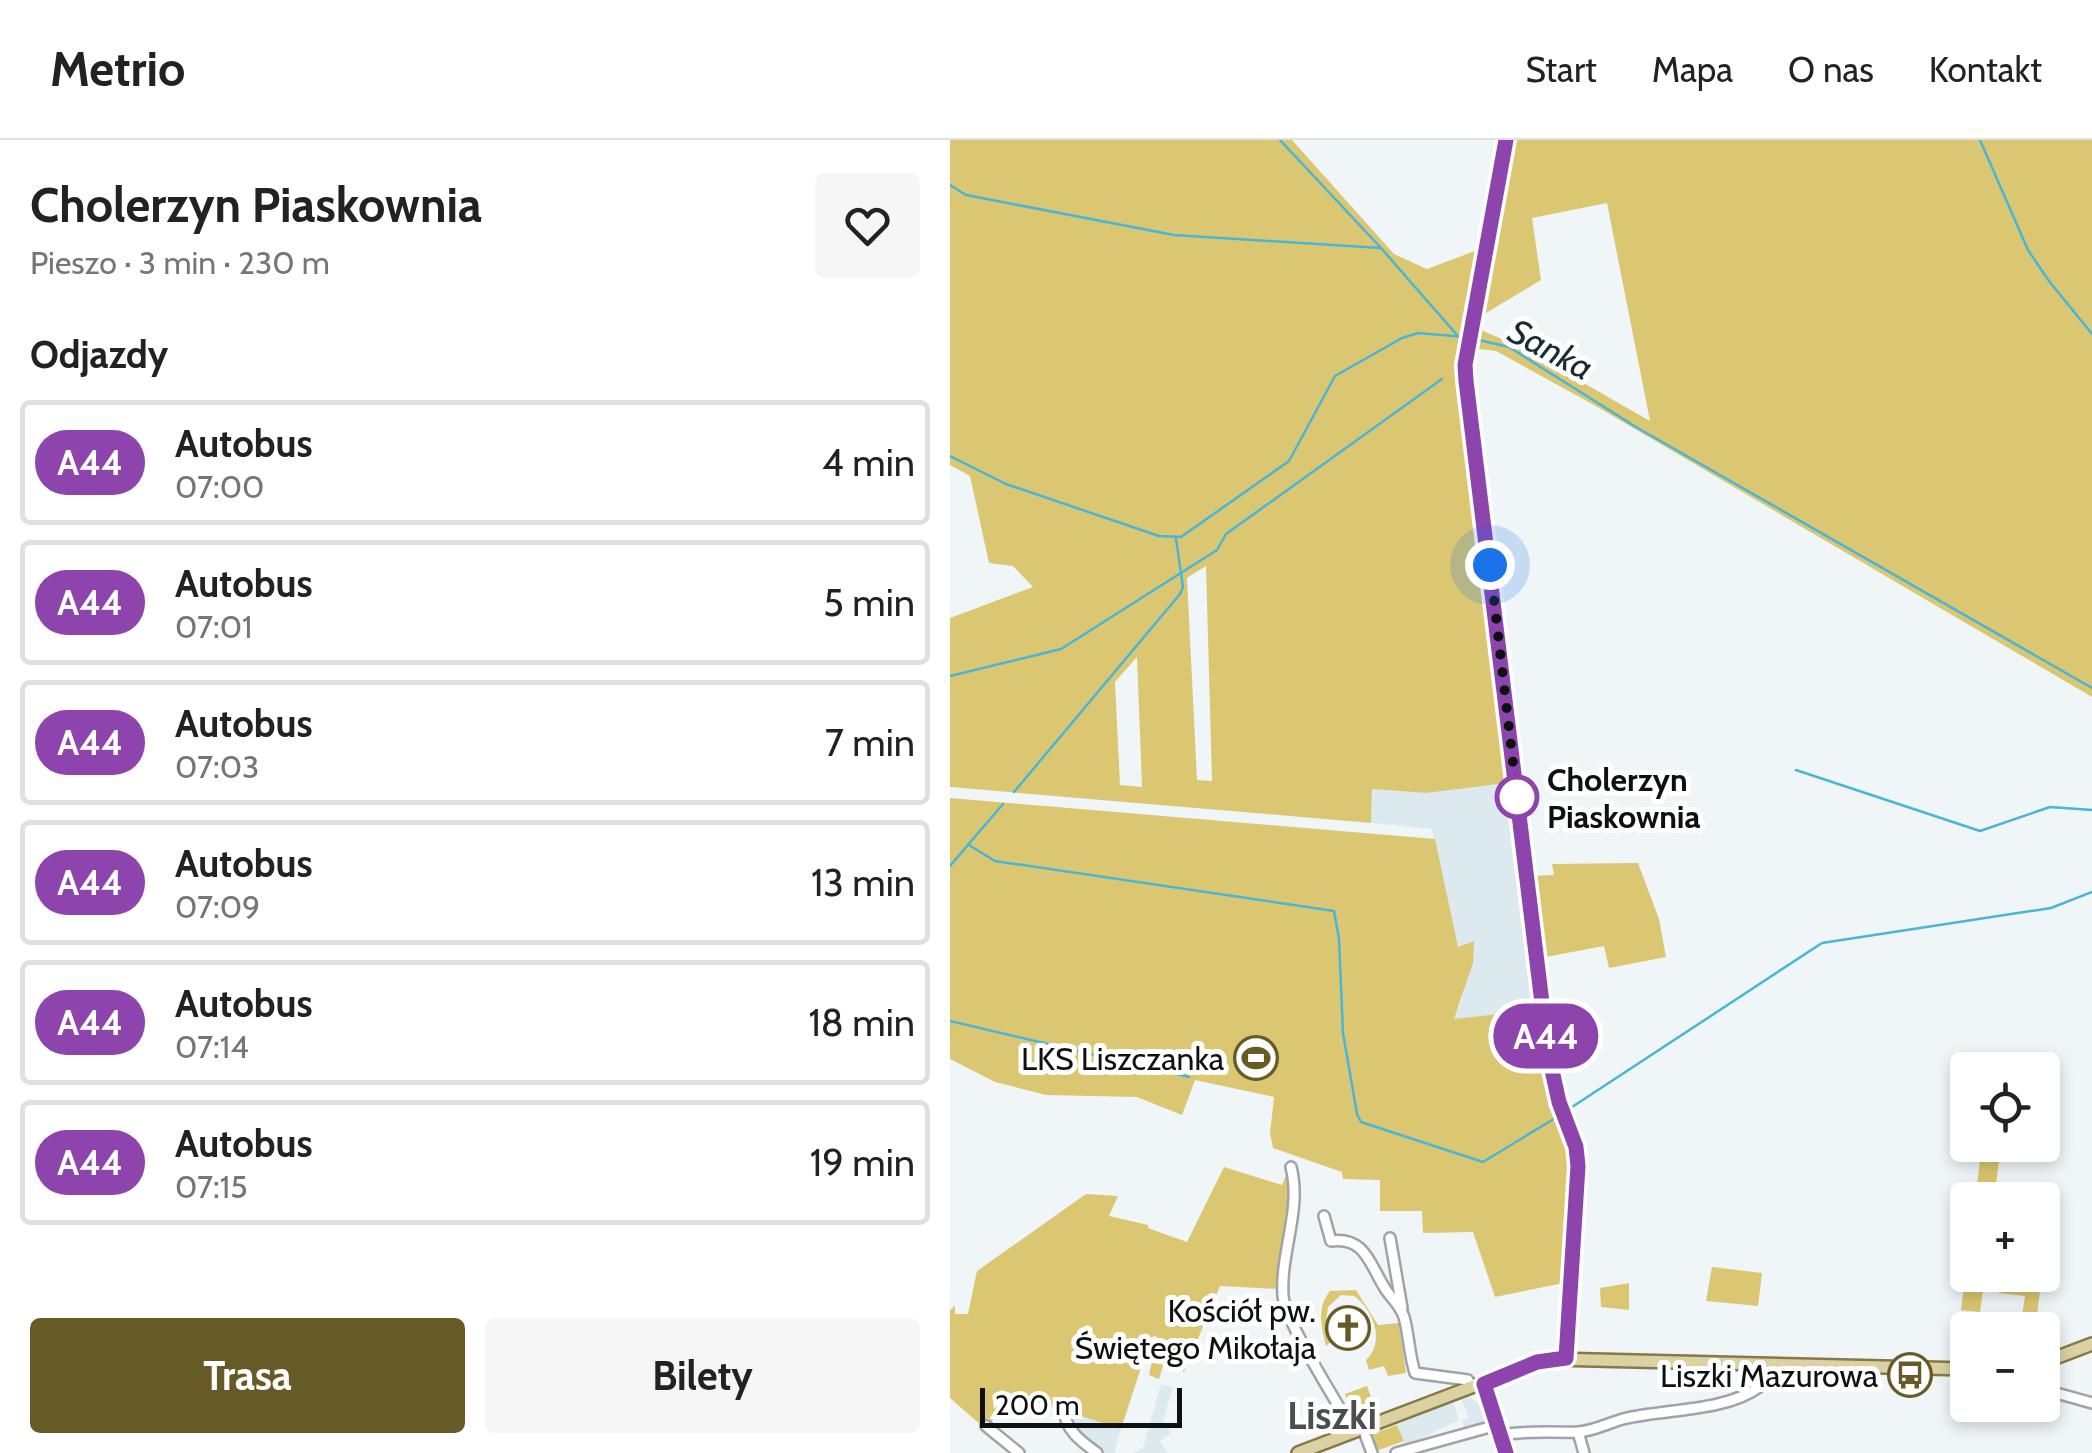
<!DOCTYPE html>
<html lang="pl">
<meta charset="utf-8">
<style>
body{margin:0;font-family:Cabin,sans-serif;background:#f6f6f6;color:#222;height:100vh;display:flex;flex-direction:column;font-size:38px;white-space:nowrap}
*{box-sizing:border-box;margin:0}
p{font-size:32px;color:#767676}
.icon{flex:none;width:55px;height:55px;fill:none;stroke:currentColor;stroke-width:2;stroke-linecap:round;stroke-linejoin:round}
.map{position:relative;flex:1;overflow:hidden}
.details{display:flex;flex-direction:column;background:#fff;width:950px}
.details>*{flex:none}
.badge{padding:0 20px;border-radius:32px;font-size:35px;line-height:65px}
.tools{position:absolute;left:1000px;top:912px;display:grid;gap:20px}
.tools a{display:grid;place-items:center;width:110px;height:110px;border-radius:10px;background:#fff;box-shadow:0 5px 15px #0003;font-size:50px}
.scale{position:absolute;left:30px;bottom:25px;width:202px;box-sizing:border-box;padding-left:10px;border:5px solid #0f1111;border-top:0;font-size:28px;line-height:35px;white-space:nowrap;color:#0f1111;-webkit-text-stroke:8px #fff;paint-order:stroke}
.you{position:absolute;width:50px;height:50px;margin:-25px;border:8px solid #fff;border-radius:50%;background:#1a73e8;box-shadow:0 0 0 15px #1a73e833}
.map>.badge{position:absolute;translate:-50% -50%;box-shadow:0 0 0 5px #fff}
h2{padding:0 30px;font-size:38px;line-height:90px}
.round{display:grid;place-items:center;flex:none;width:105px;height:105px;border-radius:10px;background:#f6f6f6}
.headline{display:flex;align-items:center;justify-content:space-between;height:170px;padding:0 30px}
h1{font-size:48px;font-weight:700;line-height:75px}
.primary-button{display:flex;gap:20px;margin-top:auto;padding:20px 30px}
.primary-button a{flex:1;height:115px;border-radius:10px;background:#665a26;color:#fff;font-size:40px;font-weight:700;line-height:115px;text-align:center}
.primary-button a+a{background:#f6f6f6;color:#222}
ul{padding:0;list-style:none}
li{display:flex;align-items:center;gap:30px;height:125px;margin:0 20px 15px;padding:0 10px;border:5px solid #e0e0e0;border-radius:10px}
li div{flex:1}
li b{display:block;font-size:38px}
li em{font-style:normal}
li .badge{min-width:110px;font-weight:700;text-align:center}
header{display:flex;align-items:center;gap:60px;box-sizing:border-box;height:140px;padding:0 50px;background:#fff;border-bottom:2px solid #e0e0e0}
header strong{font-size:48px}
nav{display:flex;gap:55px;margin-inline-start:auto;font-size:35px}
main{display:flex;flex:1;min-height:0}
.map>svg:first-child{display:block}
</style>
<header>
<strong>Metrio</strong>
<nav><a>Start</a><a>Mapa</a><a>O nas</a><a>Kontakt</a></nav>
</header>
<main>
<section class="details">
<div class="headline"><div><h1>Cholerzyn Piaskownia</h1><p>Pieszo · 3 min · 230 m</p></div><a class="round"><svg class="icon" aria-label="heart" viewBox="0 0 24 24"><path d="M12 20l-8-8c-3-5 5-10 8-4 3-6 11-1 8 4z"/></svg></a></div>
<h2>Odjazdy</h2>
<ul>
<li><span class="badge" style="background:#8e44ad;color:#fff">A44</span><div><b>Autobus</b><p>07:00</p></div><em>4 min</em></li>
<li><span class="badge" style="background:#8e44ad;color:#fff">A44</span><div><b>Autobus</b><p>07:01</p></div><em>5 min</em></li>
<li><span class="badge" style="background:#8e44ad;color:#fff">A44</span><div><b>Autobus</b><p>07:03</p></div><em>7 min</em></li>
<li><span class="badge" style="background:#8e44ad;color:#fff">A44</span><div><b>Autobus</b><p>07:09</p></div><em>13 min</em></li>
<li><span class="badge" style="background:#8e44ad;color:#fff">A44</span><div><b>Autobus</b><p>07:14</p></div><em>18 min</em></li>
<li><span class="badge" style="background:#8e44ad;color:#fff">A44</span><div><b>Autobus</b><p>07:15</p></div><em>19 min</em></li>
</ul>
<div class="primary-button"><a>Trasa</a><a>Bilety</a></div>
</section>
<div class="map">
<svg width="1142" height="1313" viewBox="0 0 1142 1313">
<rect width="100%" height="100%" fill="#f0f6f8"/>
<g fill="#dceaef">
<polygon points="557,643 586,870 503,880 512,860 523,801 508,808 482,689 421,683 422,649 476,653"/>
<polygon points="211,1244 223,1247 213,1280 221,1293 210,1301 218,1313 183,1313 193,1308"/>
<polygon points="519,1257 529,1263 539,1286 515,1291 512,1280 519,1277 511,1259"/>
<polygon points="503,1259 509,1280 456,1306 447,1285"/>
<polygon points="116,1271 171,1289 164,1313 150,1313 129,1297"/>
</g>
<g fill="#dbc771" fill-rule="evenodd">
<path d="M 0,0 L 342,0 L 444,114 L 477,129 L 530,109 L 511,210 L 511,240 L 557,643 L 476,653 L 422,649 L 421,683 L 0,647 L 0,478 L 83,447 L 63,426 L 39,423 L 20,336 L 0,325 ZM 256,426 L 262,640 L 262,641 L 247,640 L 237,438 ZM 187,517 L 192,646 L 192,647 L 170,645 L 165,542 Z"/>
<path d="M 559,0 L 1142,0 L 1142,557 L 644,265 L 546,211 L 521,208 ZM 657,63 L 700,281 L 569,206 L 533,191 L 531,176 L 591,140 L 582,78 Z"/>
<polygon points="0,658 485,699 508,807 524,801 523,823 504,879 586,870 595,938 624,1022 614,1143 545,1157 523,1092 473,1093 472,1071 430,1071 430,1040 393,1039 392,1032 323,1008 320,993 324,957 245,940 232,975 187,957 96,955 45,942 0,919"/>
<polygon points="688,723 709,779 716,817 659,828 654,806 590,818 581,736 604,735 602,724"/>
<polygon points="1032,1005 1051,1005 1044,1060 1025,1060"/>
<polygon points="274,1027 332,1045 335,1037 340,1038 342,1054 328,1149 270,1146 234,1232 216,1216 209,1239 199,1235 207,1196 201,1197 171,1289 51,1250 39,1292 0,1258 0,1170 5,1166 5,1174 18,1174 27,1131 136,1054 168,1056 159,1076 198,1085 198,1088 237,1102"/>
<polygon points="1017,1122 1018,1135 1035,1135 1030,1172 1011,1170"/>
<polygon points="762,1127 812,1133 808,1166 756,1161"/>
<polygon points="1053,1135 1092,1135 1085,1190 1070,1190 1075,1156 1049,1153"/>
<polygon points="679,1143 679,1170 651,1167 650,1148"/>
<path d="M 406,1150 L 428,1185 L 449,1183 L 456,1233 L 438,1236 L 434,1226 L 419,1230 L 416,1220 C 436,1202 423,1169 404,1156 L 391,1155 L 378,1167 L 376,1181 L 381,1202 L 376,1206 C 372,1187 366,1168 380,1151 Z"/>
<polygon points="417,1246 426,1272 404,1281 395,1254"/>
<polygon points="447,1285 454,1301 423,1312 419,1295"/>
</g>
<g fill="none" stroke-linecap="round" stroke-linejoin="round">
<g stroke="#49b5d8" stroke-width="2.5">
<polyline points="330,0 431,108 507,195"/>
<polyline points="1030,0 1078,110 1099,141 1142,194"/>
<polyline points="0,45 16,55 224,95 431,108"/>
<polyline points="0,316 56,344 209,396 231,397 339,321 385,236 452,198 468,193 516,197 559,207 686,287 1142,548"/>
<polyline points="0,536 111,509 267,410 276,394 492,239"/>
<polyline points="846,630 1030,691 1100,667 1142,670"/>
<polyline points="64,652 230,454 233,447 226,399"/>
<polyline points="19,705 45,721 384,771 389,799 393,893 407,974 411,982 533,1022 607,977"/>
<polyline points="0,726 53,664"/>
<polyline points="0,881 239,937"/>
<polyline points="619,969 872,803 1101,768 1142,752"/>
</g>
<g stroke="#9fa4a6" stroke-width="14">
<g id="minor">
<polyline points="556,0 515,225 516,241 598,912 609,962 626,1007 628,1026 616,1218"/>
<path d="M 341,1027 C 352,1070 330,1113 333,1156 C 335,1181 389,1266 404,1292"/>
<path d="M 374,1076 L 381,1101 C 416,1096 420,1126 436,1150 C 442,1159 450,1165 454,1177 C 459,1195 459,1214 465,1233 L 518,1240 L 523,1247"/>
<polyline points="440,1098 452,1168"/>
<polyline points="533,1243 556,1313"/>
<polyline points="1092,1249 1142,1263"/>
<path d="M 114,1270 C 115,1290 132,1302 147,1313"/>
<polyline points="36,1286 69,1313"/>
<polyline points="413,1289 422,1313"/>
<polyline points="628,1292 634,1313"/>
<path d="M 551,1295 C 577,1290 602,1293 628,1292 C 644,1291 658,1283 673,1279 C 713,1269 775,1272 809,1247 L 818,1224"/>
<polyline points="446,1313 547,1285"/>
</g>
</g>
<g stroke="#857a47" stroke-width="16">
<g id="major">
<polyline points="1092,1223 1142,1204"/>
<polyline points="348,1313 587,1222 603,1219 1018,1229"/>
</g>
</g>
<use href="#minor" stroke="#fff" stroke-width="9"/>
<use href="#major" stroke="#dcd1a2" stroke-width="11"/>
</g>
<g fill="none" stroke-linecap="round" stroke-linejoin="round">
<g stroke="#fff" stroke-width="22">
<polyline id="line" points="556,1313 534,1244 587,1222 616,1218 628,1026 626,1007 609,962 598,912 516,241 515,225 556,0"/>
</g>
<use href="#line" stroke="#8e44ad" stroke-width="15"/>
<polyline stroke="#0f1111" stroke-width="10" stroke-dasharray="0 18" points="540,425 567,657"/>
</g>
<defs>
<g id="stadium-ring" transform="scale(2.25)"><circle r="9.5" fill="#fff" stroke="#665a26" stroke-width="1.5"/><path d="M0-5a6.5 5 0 1 0 0 10a6.5 5 0 1 0 0-10ZM-3.5-1.8h7v3.6h-7Z" fill="#665a26"/></g>
<g id="church-ring" transform="scale(2.25)"><circle r="9.5" fill="#fff" stroke="#665a26" stroke-width="1.5"/><path d="M-1.2-6h2.4v3.5h3.3v2.4h-3.3V6h-2.4V-.1h-3.3v-2.4h3.3Z" fill="#665a26"/></g>
<g id="bus-ring" transform="scale(2.25)"><circle r="9.5" fill="#fff" stroke="#665a26" stroke-width="1.5"/><path d="M-5-6H5V4H4V6H2V4H-2V6H-4V4H-5ZM-3.5-4V0h7V-4ZM-3.5 1.2v1.5H-2V1.2ZM2 1.2v1.5H3.5V1.2Z" fill="#665a26"/></g>
</defs>
<g fill-rule="evenodd">
<use href="#stadium-ring" x="306" y="918"/>
<use href="#church-ring" x="398" y="1188"/>
<use href="#bus-ring" x="960" y="1235"/>
</g>
<circle fill="#fff" stroke="#8e44ad" stroke-width="5" cx="567" cy="657" r="20"/>
<g text-anchor="middle" dominant-baseline="central" stroke-width="10" stroke-linejoin="round" paint-order="stroke">
<g font-size="32" font-weight="bold" fill="#0f1111" stroke="#fff" text-anchor="start">
<text x="597" y="639">Cholerzyn<tspan x="597" dy="37">Piaskownia</tspan></text>
</g>
<g font-size="32" fill="#0f1111" stroke="#fff" text-anchor="end">
<text x="274" y="918">LKS Liszczanka</text>
<text x="366" y="1170">Kościół pw.<tspan x="366" dy="37">Świętego Mikołaja</tspan></text>
<text x="928" y="1235">Liszki Mazurowa</text>
</g>
<g font-size="35" font-style="italic" fill="#192c33" stroke="#fff">
<text transform="translate(601 209) rotate(28)">Sanka</text>
</g>
<g font-size="38" font-weight="bold" fill="#4a4e50" stroke="#fff">
<text x="382" y="1275">Liszki</text>
</g>
</g>
</svg>
<div class="tools">
<a><svg class="icon" aria-label="locate" viewBox="0 0 24 24"><circle cx="12" cy="12" r="6"/><path d="M12 2v4M12 18v4M2 12h4M18 12h4"/></svg></a>
<a>+</a>
<a>−</a>
</div>
<div class="scale">200 m</div>
<div class="you" style="left:540px;top:425px"></div>
<b class="badge" style="left:596px;top:896px;background:#8e44ad;color:#fff">A44</b>
</div>
</main>
